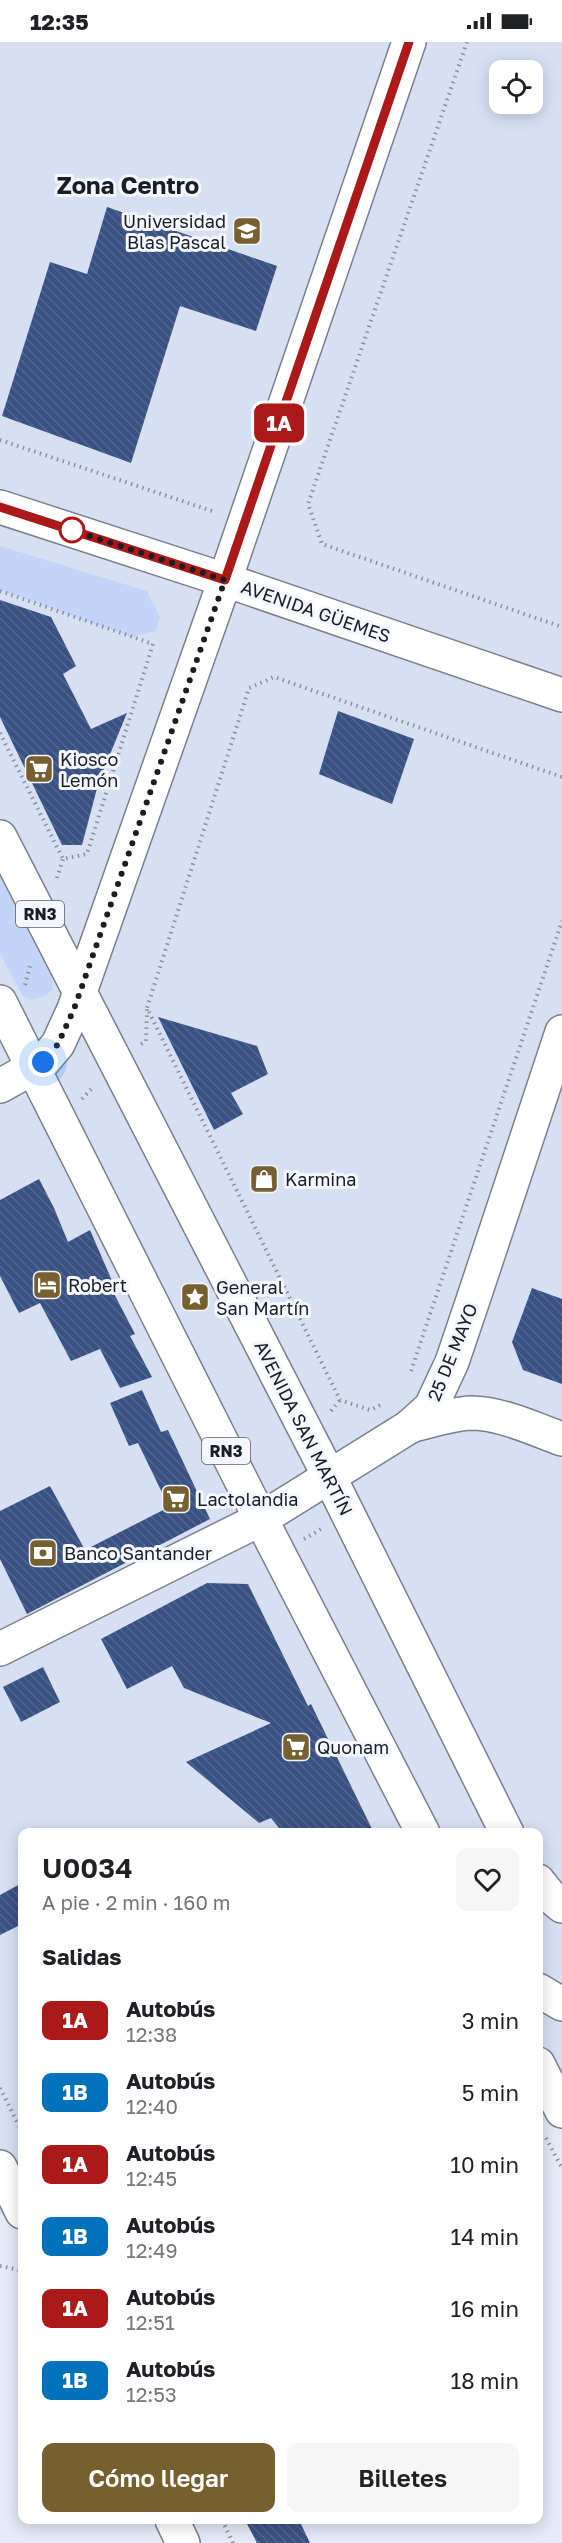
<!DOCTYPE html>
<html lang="es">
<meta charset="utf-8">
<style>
body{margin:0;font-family:"Golos Text",sans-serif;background:#f6f6f6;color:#202124;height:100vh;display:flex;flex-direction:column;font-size:22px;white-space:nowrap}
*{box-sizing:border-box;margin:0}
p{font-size:20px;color:#757577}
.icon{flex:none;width:33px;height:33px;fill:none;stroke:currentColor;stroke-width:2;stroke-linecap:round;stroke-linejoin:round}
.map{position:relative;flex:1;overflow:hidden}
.drawer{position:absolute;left:18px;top:1786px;width:525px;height:696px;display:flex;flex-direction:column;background:#fff;border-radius:12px;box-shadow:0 3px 15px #0003}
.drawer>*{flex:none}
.badge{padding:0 12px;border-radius:9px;font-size:21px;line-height:39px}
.controls{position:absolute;left:489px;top:18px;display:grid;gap:12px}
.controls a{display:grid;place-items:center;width:54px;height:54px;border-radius:12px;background:#fff;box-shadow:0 3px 15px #0003;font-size:30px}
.you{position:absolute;width:30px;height:30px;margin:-15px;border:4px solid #fff;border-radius:50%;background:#1a73e8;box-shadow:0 0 0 9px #1a73e833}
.map>.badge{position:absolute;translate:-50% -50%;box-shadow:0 0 0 3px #fff}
h2{padding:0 24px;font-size:22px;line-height:54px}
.round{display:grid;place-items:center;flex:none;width:63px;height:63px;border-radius:12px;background:#f6f6f6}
.head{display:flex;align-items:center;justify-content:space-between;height:102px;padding:0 24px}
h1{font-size:28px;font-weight:600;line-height:45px}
.button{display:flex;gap:12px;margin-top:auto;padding:12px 24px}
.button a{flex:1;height:69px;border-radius:12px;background:#766030;color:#fff;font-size:24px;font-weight:600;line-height:69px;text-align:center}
.button a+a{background:#f6f6f6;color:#202124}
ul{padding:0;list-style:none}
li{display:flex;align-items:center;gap:18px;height:72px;padding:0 24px}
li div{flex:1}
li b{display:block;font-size:22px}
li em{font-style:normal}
li .badge{min-width:66px;font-weight:700;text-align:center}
.status{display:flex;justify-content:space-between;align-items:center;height:42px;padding:0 30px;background:#fff;direction:ltr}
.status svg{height:16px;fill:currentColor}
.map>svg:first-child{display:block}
</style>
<div class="status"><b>12:35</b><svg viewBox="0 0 49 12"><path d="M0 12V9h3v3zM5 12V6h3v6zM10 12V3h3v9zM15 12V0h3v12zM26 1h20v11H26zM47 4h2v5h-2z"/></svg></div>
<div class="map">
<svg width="562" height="2501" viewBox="0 0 562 2501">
<defs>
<pattern id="building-back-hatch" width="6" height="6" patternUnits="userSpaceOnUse" patternTransform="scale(1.5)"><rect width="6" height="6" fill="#3a5183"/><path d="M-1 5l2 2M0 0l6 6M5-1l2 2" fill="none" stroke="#54668e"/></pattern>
</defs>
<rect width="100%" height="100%" fill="#e4eaf6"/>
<path fill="#d7e0f3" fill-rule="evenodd" d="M 0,0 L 562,0 L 562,2069 L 539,2022 L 538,1791 L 22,1791 L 22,2162 L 0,2173 ZM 500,28 L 532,28 L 532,62 L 500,62 Z"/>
<g fill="#c3d4f9">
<polygon points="0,504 147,549 160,575 156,589 132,595 0,548"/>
<polygon points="0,834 52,936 53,947 45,954 30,958 22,953 0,911"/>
</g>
<g fill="url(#building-back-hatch)">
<polygon points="107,165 277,224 256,289 180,264 131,421 2,374 50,220 87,232"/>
<polygon points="0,558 51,575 76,624 63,632 91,687 127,671 99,739 82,803 62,803 0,675"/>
<polygon points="338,669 414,697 392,762 319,732"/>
<polygon points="158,975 257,1004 268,1032 231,1051 243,1072 214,1088"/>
<polygon points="39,1137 54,1166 68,1200 90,1188 113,1241 109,1242 135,1292 130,1294 152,1335 120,1346 100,1307 71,1319 40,1261 19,1271 0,1234 0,1158"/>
<polygon points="532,1246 562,1257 562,1342 523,1328 512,1300"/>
<polygon points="142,1348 161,1390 168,1388 210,1477 27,1572 0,1517 0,1469 50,1444 85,1508 169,1465 138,1401 129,1404 110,1361"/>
<polygon points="207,1541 248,1542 308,1664 311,1662 374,1791 283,1791 271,1776 259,1781 186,1720 271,1681 184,1646 172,1624 127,1647 101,1597"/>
<polygon points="43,1625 60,1660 21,1680 3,1645"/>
<polygon points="22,1841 22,1882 0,1893 0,1853"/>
<polygon points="245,2478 299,2478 310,2501 257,2501"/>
</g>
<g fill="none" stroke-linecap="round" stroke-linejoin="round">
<g stroke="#7a808a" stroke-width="36">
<g id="street">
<polyline points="0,1044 43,1020 58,1002 74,967 225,538 409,0"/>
<path d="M 410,1384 C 430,1379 450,1372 471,1371 C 501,1371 534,1387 562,1397"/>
<polyline points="0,1607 261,1477 409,1385 431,1365 452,1320 473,1258 562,990"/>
<polyline points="538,2022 562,2069"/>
<polyline points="0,2125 22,2170"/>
<polyline points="172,2478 183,2501"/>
</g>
</g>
<g stroke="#7a808a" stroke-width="36">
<polyline id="secondary" points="0,465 225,538 562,653"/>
</g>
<g stroke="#7a808a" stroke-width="36">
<g id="highway">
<polyline points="0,795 329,1434 507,1791"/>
<polyline points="0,960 249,1454 423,1791"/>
<polyline points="538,1839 550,1854 562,1864"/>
<polyline points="538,1948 562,1962"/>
</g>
</g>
<g stroke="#8c9099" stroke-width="4" stroke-dasharray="1.5 4.5" stroke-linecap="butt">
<polyline points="467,0 308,462 322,502 562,585"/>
<polyline points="0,398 215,470"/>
<polyline points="0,549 153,602 87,812 63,817 0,691"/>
<polyline points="57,836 63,817"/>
<polyline points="25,943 30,924"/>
<polyline points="141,1002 146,999 147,967"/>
<polyline points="82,1057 93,1045"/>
<polyline points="411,1329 562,879"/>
<polyline points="380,1363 370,1368 340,1358 147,966 249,646 274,635 562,735"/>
<polyline points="331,1369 340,1358"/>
<polyline points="304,1497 321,1487"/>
<polyline points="0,2046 22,2090"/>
<polyline points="546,2096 562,2126"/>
<polyline points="0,2224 19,2228 22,2235"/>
<polyline points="222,2478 233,2501"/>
</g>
<use href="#street" stroke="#fff" stroke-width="33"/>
<use href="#secondary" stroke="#fff" stroke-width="33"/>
<use href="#highway" stroke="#fff" stroke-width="33"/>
</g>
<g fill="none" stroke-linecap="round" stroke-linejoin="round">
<g stroke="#fff" stroke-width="14">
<polyline id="line" points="0,465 225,538 409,0"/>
</g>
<use href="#line" stroke="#ac1919" stroke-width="9"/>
<polyline stroke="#1a1d21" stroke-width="6" stroke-dasharray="0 10.8" points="43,1020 58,1002 74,967 225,538 68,487 72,488"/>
</g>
<defs>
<g id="university-square" transform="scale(1.5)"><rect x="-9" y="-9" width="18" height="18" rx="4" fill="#766030" stroke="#f4f7ff"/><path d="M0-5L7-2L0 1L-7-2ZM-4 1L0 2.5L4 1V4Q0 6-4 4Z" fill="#fff"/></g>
<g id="supermarket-square" transform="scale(1.5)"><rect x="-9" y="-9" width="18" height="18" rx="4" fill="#766030" stroke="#f4f7ff"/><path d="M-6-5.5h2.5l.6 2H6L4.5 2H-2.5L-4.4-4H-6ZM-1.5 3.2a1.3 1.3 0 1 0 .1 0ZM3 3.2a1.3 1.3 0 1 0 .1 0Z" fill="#fff"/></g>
<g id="shop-square" transform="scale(1.5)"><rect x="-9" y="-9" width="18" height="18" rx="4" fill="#766030" stroke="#f4f7ff"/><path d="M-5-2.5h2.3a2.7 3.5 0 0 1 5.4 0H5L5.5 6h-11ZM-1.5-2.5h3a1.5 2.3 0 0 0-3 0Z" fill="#fff"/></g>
<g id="hotel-square" transform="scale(1.5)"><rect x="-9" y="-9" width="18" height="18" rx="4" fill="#766030" stroke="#f4f7ff"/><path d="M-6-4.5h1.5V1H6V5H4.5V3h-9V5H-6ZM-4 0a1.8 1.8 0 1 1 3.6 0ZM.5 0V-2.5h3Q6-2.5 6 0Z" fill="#fff"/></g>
<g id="sight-square" transform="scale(1.5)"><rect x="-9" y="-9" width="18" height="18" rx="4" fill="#766030" stroke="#f4f7ff"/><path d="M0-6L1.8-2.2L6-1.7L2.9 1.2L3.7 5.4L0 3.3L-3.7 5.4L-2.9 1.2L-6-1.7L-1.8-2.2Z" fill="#fff"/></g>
<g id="bank-square" transform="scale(1.5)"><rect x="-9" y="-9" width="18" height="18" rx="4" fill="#766030" stroke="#f4f7ff"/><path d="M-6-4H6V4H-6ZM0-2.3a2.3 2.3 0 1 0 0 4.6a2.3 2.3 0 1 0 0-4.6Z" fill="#fff"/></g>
</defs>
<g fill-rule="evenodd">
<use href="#university-square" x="247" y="189"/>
<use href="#supermarket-square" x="39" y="727"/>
<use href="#shop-square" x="264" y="1137"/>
<use href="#hotel-square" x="47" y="1243"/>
<use href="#sight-square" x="195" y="1255"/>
<use href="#supermarket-square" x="176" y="1457"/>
<use href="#bank-square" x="43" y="1511"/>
<use href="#supermarket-square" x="296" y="1705"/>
</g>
<circle fill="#fff" stroke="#ac1919" stroke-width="3" cx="72" cy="488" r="12"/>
<g text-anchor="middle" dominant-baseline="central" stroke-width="6" stroke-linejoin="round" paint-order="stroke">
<g fill="#f4f7ff" stroke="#5b5e64" stroke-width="1.5">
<rect x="16" y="859" width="48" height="26" rx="4.5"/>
<rect x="202" y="1396" width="48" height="26" rx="4.5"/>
</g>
<g font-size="16" font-weight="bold" fill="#1a1d21">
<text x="40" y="872">RN3</text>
<text x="226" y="1409">RN3</text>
</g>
<g font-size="18" fill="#1a1d21" stroke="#f4f7ff" text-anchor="start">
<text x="226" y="179" text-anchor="end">Universidad<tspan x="226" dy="21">Blas Pascal</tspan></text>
<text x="60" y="717">Kiosco<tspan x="60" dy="21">Lemón</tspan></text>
<text x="285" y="1137">Karmina</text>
<text x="68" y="1243">Robert</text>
<text x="216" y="1245">General<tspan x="216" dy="21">San Martín</tspan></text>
<text x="197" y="1457">Lactolandia</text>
<text x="64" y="1511">Banco Santander</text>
<text x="317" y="1705">Quonam</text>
</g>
<g font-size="18" fill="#1a1d21" stroke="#f4f7ff">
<text transform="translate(316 569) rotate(19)">AVENIDA GÜEMES</text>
<text transform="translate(452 1310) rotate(-68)">25 DE MAYO</text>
<text transform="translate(304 1386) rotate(63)">AVENIDA SAN MARTÍN</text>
</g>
<g font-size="24" font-weight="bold" fill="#1a1d21" stroke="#f4f7ff">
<text x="128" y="142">Zona Centro</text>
</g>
</g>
</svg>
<div class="controls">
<a><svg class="icon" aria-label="locate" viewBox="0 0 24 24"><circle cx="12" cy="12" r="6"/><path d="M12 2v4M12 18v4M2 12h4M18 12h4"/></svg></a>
</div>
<div class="you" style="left:43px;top:1020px"></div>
<b class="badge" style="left:279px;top:381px;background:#ac1919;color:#fff">1A</b>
<section class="drawer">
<div class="head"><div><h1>U0034</h1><p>A pie · 2 min · 160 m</p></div><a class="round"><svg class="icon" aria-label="heart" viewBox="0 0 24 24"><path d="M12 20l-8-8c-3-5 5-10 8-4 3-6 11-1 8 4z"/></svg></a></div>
<h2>Salidas</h2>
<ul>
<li><span class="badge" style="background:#ac1919;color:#fff">1A</span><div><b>Autobús</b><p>12:38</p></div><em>3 min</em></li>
<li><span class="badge" style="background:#0072bc;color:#fff">1B</span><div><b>Autobús</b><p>12:40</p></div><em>5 min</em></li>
<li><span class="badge" style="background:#ac1919;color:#fff">1A</span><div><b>Autobús</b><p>12:45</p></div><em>10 min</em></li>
<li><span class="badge" style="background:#0072bc;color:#fff">1B</span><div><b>Autobús</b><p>12:49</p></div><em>14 min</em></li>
<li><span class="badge" style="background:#ac1919;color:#fff">1A</span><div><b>Autobús</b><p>12:51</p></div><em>16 min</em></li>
<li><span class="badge" style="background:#0072bc;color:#fff">1B</span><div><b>Autobús</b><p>12:53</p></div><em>18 min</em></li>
</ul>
<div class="button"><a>Cómo llegar</a><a>Billetes</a></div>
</section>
</div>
